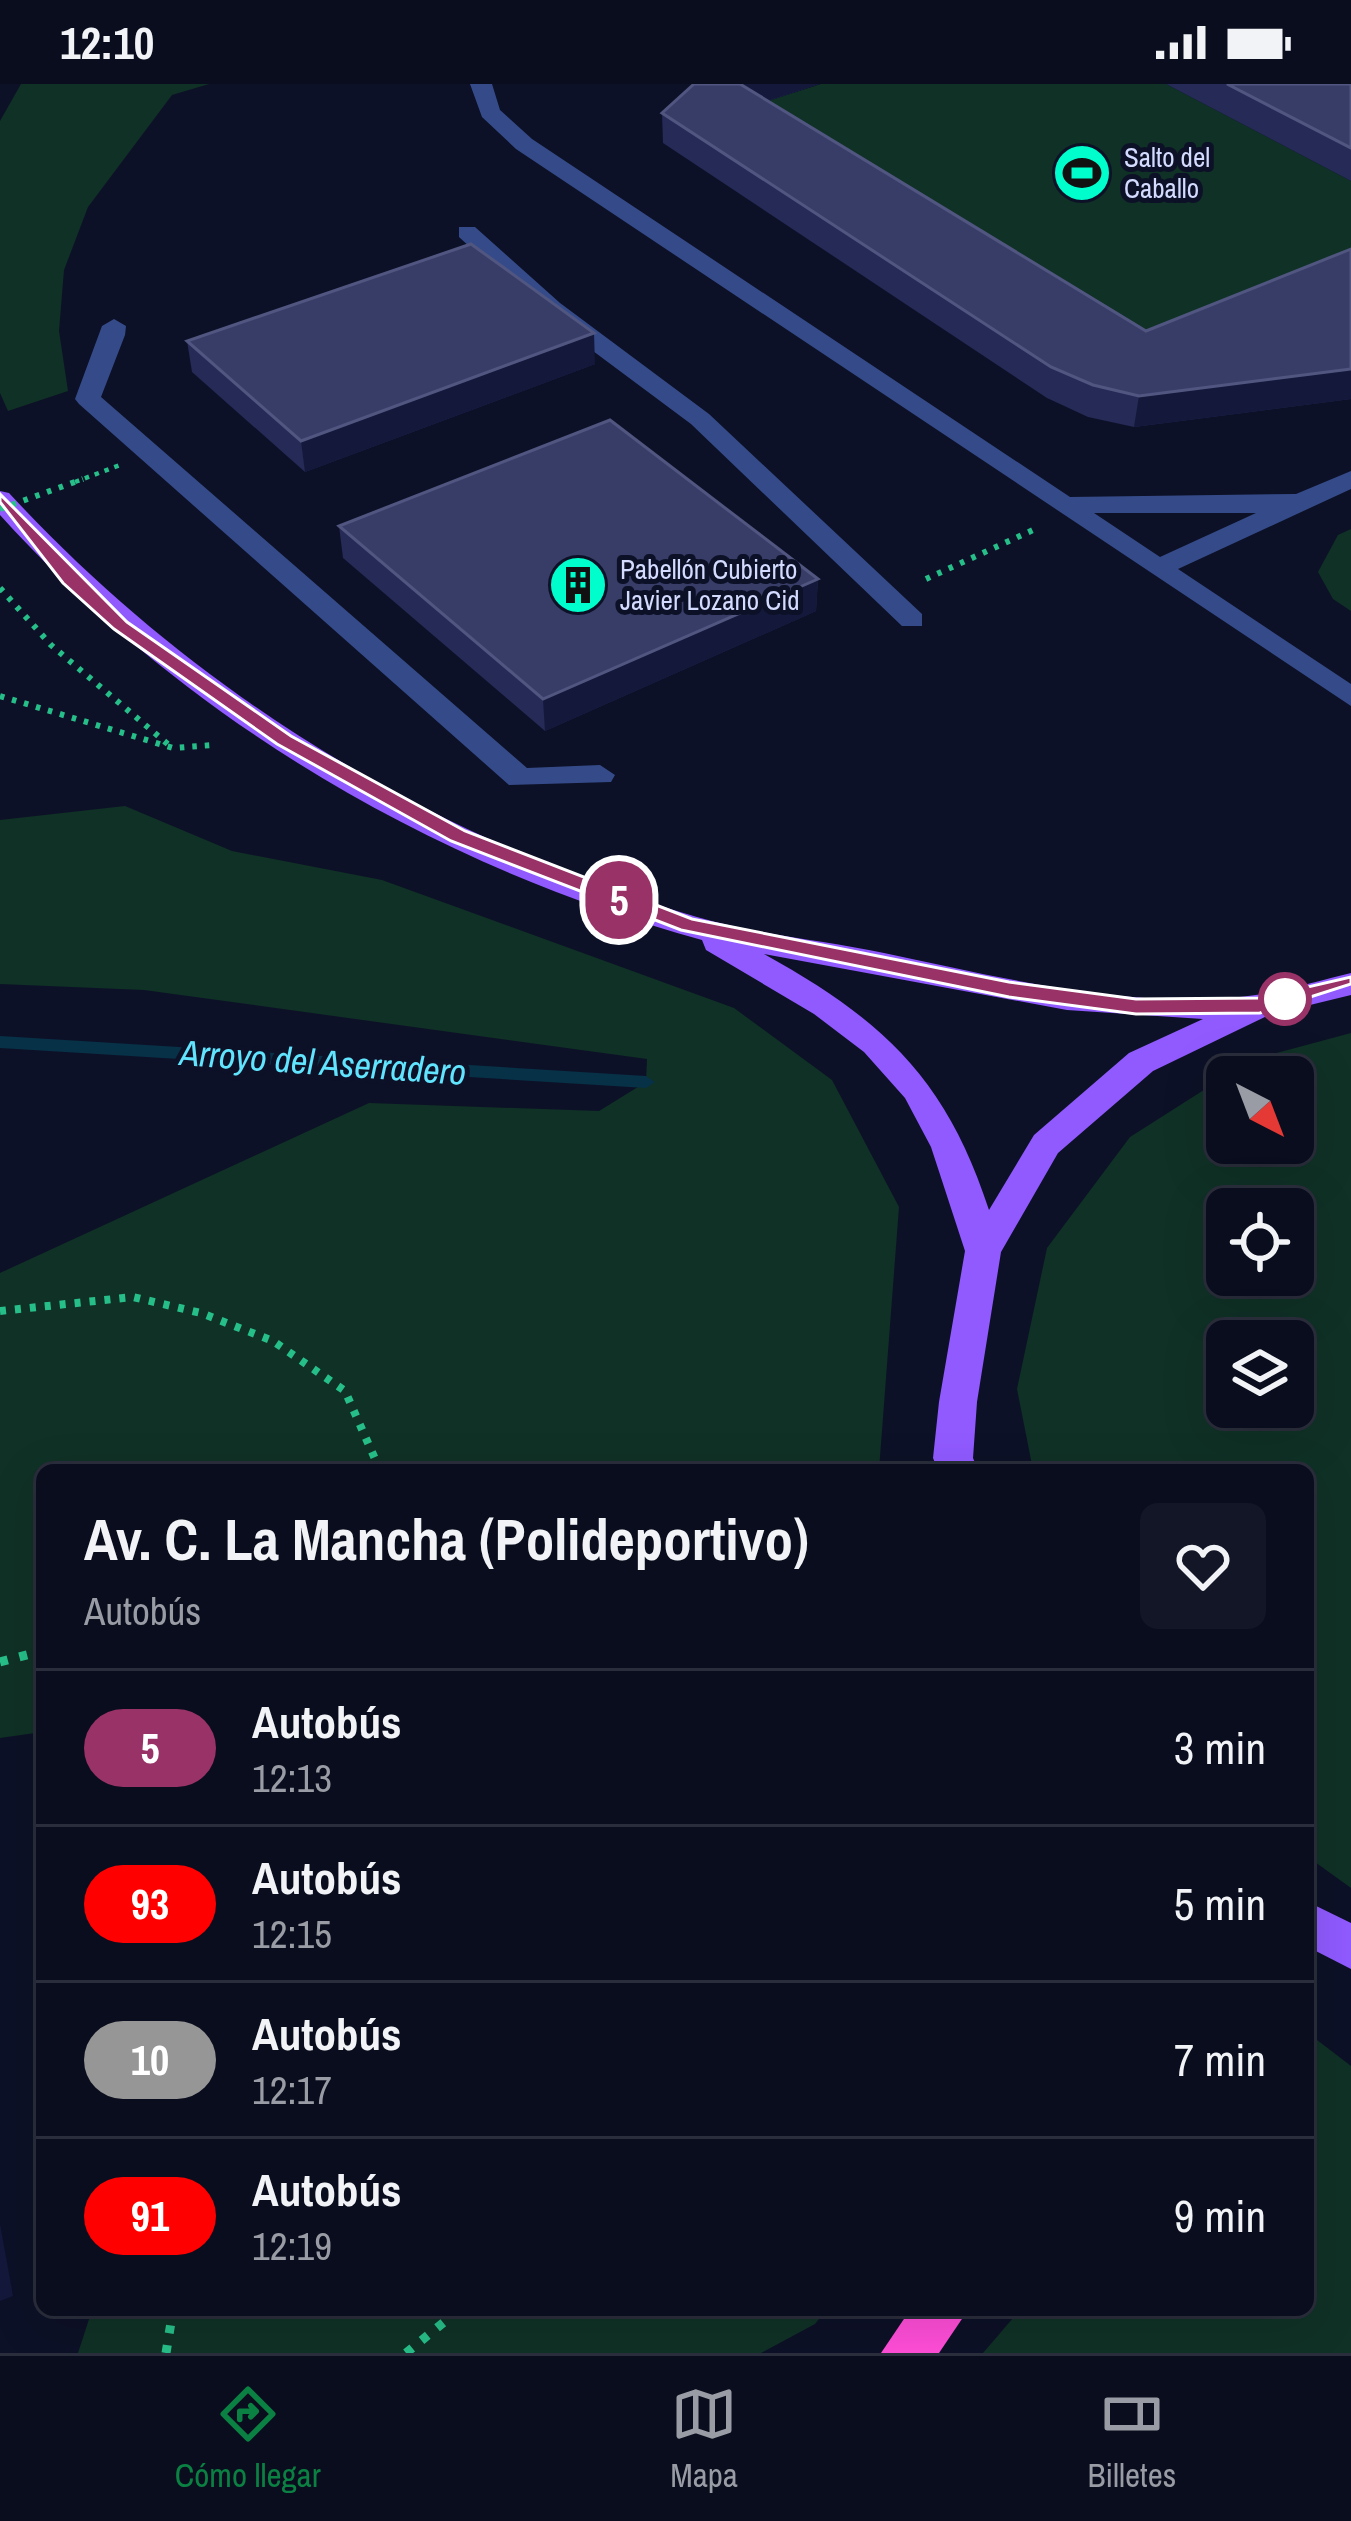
<!DOCTYPE html>
<html lang="es">
<meta charset="utf-8">
<style>
body{margin:0;font-family:"Archivo Narrow",sans-serif;background:#131626;color:#f1f3f6;height:100vh;display:flex;flex-direction:column;font-size:45px;white-space:nowrap}
*{box-sizing:border-box;margin:0}
p{font-size:39px;color:#999ca4}
.icon{flex:none;width:66px;height:66px;fill:none;stroke:currentColor;stroke-width:2;stroke-linecap:round;stroke-linejoin:round}
.map{position:relative;flex:1;overflow:hidden}
.side{position:absolute;left:36px;top:1380px;width:1278px;height:852px;display:flex;flex-direction:column;background:#0a0d1d;border-radius:18px;box-shadow:0 12px 48px #0002,0 0 0 3px #2a2d3b}
.side>*{flex:none}
.badge{padding:0 24px;border-radius:39px;font-size:42px;line-height:78px}
.needle{width:78px;rotate:138deg}
.fabs{position:absolute;left:1206px;top:972px;display:grid;gap:24px}
.fabs a{display:grid;place-items:center;width:108px;height:108px;border-radius:18px;background:#0a0d1d;box-shadow:0 12px 48px #0002,0 0 0 3px #2a2d3b;font-size:60px}
.map>.badge{position:absolute;translate:-50% -50%;box-shadow:0 0 0 6px #fff}
.round{display:grid;place-items:center;flex:none;width:126px;height:126px;border-radius:18px;background:#131626}
.head{display:flex;align-items:center;justify-content:space-between;height:204px;padding:0 48px}
h1{font-size:57px;font-weight:800;line-height:90px}
ul{padding:0;list-style:none}
li{display:flex;align-items:center;gap:36px;height:156px;padding:0 48px;border-top:3px solid #2a2d3b}
li div{flex:1}
li b{display:block;font-size:45px}
li em{font-style:normal}
li .badge{min-width:132px;font-weight:700;text-align:center}
.status{display:flex;justify-content:space-between;align-items:center;height:84px;padding:0 60px;background:#0a0d1d;direction:ltr}
.status svg{height:33px;fill:currentColor}
.tabs{display:flex;justify-content:space-around;align-items:center;height:168px;border-top:3px solid #2a2d3b;background:#0a0d1d;font-size:33px;color:#999ca4}
.tabs a{display:grid;justify-items:center;gap:6px}
.tabs .selected{color:#0b8043}
.map>svg:first-child{display:block}
</style>
<div class="status"><b>12:10</b><svg viewBox="0 0 49 12"><path d="M0 12V9h3v3zM5 12V6h3v6zM10 12V3h3v9zM15 12V0h3v12zM26 1h20v11H26zM47 4h2v5h-2z"/></svg></div>
<div class="map">
<svg width="1351" height="2269" viewBox="0 0 1351 2269">
<rect width="100%" height="100%" fill="#0d1127"/>
<g fill="#103126" fill-rule="evenodd">
<polygon points="21,0 209,0 172,11 88,123 64,186 59,247 68,307 8,327 0,309 0,37"/>
<polygon points="821,0 1166,0 1351,97 1351,193 1142,278 737,27"/>
<polygon points="1351,445 1351,527 1333,515 1318,488 1338,451"/>
<polygon points="125,722 232,767 382,796 734,924 832,996 899,1123 879,1386 42,1386 42,1648 0,1654 0,1189 369,1019 599,1027 646,998 647,975 144,906 0,900 0,736"/>
<path d="M 1351,949 L 1351,1804 L 1308,1773 L 1308,1386 L 1033,1386 L 1017,1305 L 1047,1164 L 1130,1053 L 1251,976 ZM 1227,993 L 1293,993 L 1293,1059 L 1227,1059 ZM 1227,1125 L 1293,1125 L 1293,1191 L 1227,1191 ZM 1293,1257 L 1293,1323 L 1227,1323 L 1227,1257 Z"/>
<polygon points="1308,1949 1351,1982 1351,2269 983,2269 1020,2226 1308,2226"/>
<polygon points="92,2226 826,2226 815,2240 761,2269 78,2269"/>
</g>
<g fill="none" stroke-linecap="round" stroke-linejoin="round">
<polygon fill="#073147" fill-rule="evenodd" points="0,952 646,992 655,998 646,1004 0,964"/>
<g stroke="#27bf89" stroke-width="6" stroke-dasharray="4.5 8" stroke-linecap="butt">
<polyline points="926,495 1033,446"/>
<polyline points="0,504 51,561 170,662"/>
<polyline points="0,612 173,664 213,661"/>
</g>
<polyline stroke="#27bf89" stroke-width="8" stroke-dasharray="6 9" stroke-linecap="butt" points="0,1227 133,1213 201,1229 273,1257 345,1307 380,1386"/>
<g stroke="#27bf89" stroke-width="9" stroke-dasharray="8 12" stroke-linecap="butt">
<polyline points="0,1578 42,1567"/>
<polyline points="166,2269 173,2226"/>
<polyline points="406,2269 459,2226"/>
</g>
<g fill="#354b89" fill-rule="evenodd">
<path d="M 470,0 L 492,0 L 500,26 L 532,55 L 1070,413 L 1296,410 L 1351,387 L 1351,405 L 1178,485 L 1351,600 L 1351,622 L 516,65 L 482,33 ZM 1094,429 L 1256,429 L 1160,473 Z"/>
<polygon points="459,143 475,143 560,219 709,330 922,530 922,542 902,542 691,340 542,229 459,153"/>
<polygon points="114,235 126,242 125,251 101,313 527,684 600,681 615,691 611,698 509,701 79,320 75,315 102,242"/>
</g>
<g fill="#905aff" fill-rule="evenodd">
<path d="M 0,407 L 9,409 C 197,612 432,754 697,833 C 758,851 822,856 884,869 C 1004,894 1139,929 1263,910 C 1292,905 1322,896 1351,889 L 1351,911 L 1269,931 L 1153,987 L 1058,1069 L 1001,1168 L 977,1318 L 973,1374 L 978,1386 L 938,1386 L 933,1374 L 939,1318 L 965,1167 L 931,1063 L 905,1014 L 864,968 L 814,930 L 706,866 L 702,856 C 434,782 187,637 0,431 ZM 764,870 L 1067,926 L 1203,935 L 1129,969 L 1034,1051 L 989,1126 C 946,994 883,936 764,870 Z"/>
<polygon points="1308,1818 1351,1839 1351,1885 1308,1863"/>
</g>
<polygon fill="#ff4ed8" fill-rule="evenodd" points="910,2226 968,2226 939,2269 881,2269"/>
<polyline stroke="#27bf89" stroke-width="4.5" stroke-dasharray="4.5 6" stroke-linecap="butt" points="75,398 120,381"/>
<polyline stroke="#27bf89" stroke-width="6" stroke-dasharray="4.5 8" stroke-linecap="butt" points="0,425 83,395"/>
</g>
<g fill="#252a56">
<polygon points="694,0 819,0 768,17 1146,247 1351,165 1351,315 1134,343 1088,333 1047,314 663,59 662,29"/>
<polygon points="1166,0 1351,0 1351,97"/>
<polygon points="187,257 595,280 305,388 192,288"/>
<polygon points="339,442 818,495 816,527 545,647 343,474"/>
</g>
<g fill="#14183b">
<polygon points="737,0 819,0 737,27"/>
<polygon points="594,249 595,280 305,388 301,357"/>
<polygon points="1351,285 1351,315 1134,343 1139,312"/>
<polygon points="818,495 816,527 545,647 543,615"/>
<polygon points="0,2140 13,2212 0,2217"/>
</g>
<g fill="#383d68" stroke="#505680" stroke-width="3">
<polygon points="694,0 740,0 1146,247 1351,165 1351,285 1139,312 1093,301 1051,283 662,29"/>
<polygon points="1227,0 1351,0 1351,64"/>
<polygon points="471,160 594,249 301,357 187,257"/>
<polygon points="610,336 818,495 543,615 339,442"/>
</g>
<polygon fill="#993266" stroke="#fff" stroke-width="3" points="0,410 127,538 291,652 465,747 692,835 1009,898 1136,915 1260,914 1351,893 1351,900 1260,929 1136,930 1009,913 681,846 451,757 277,660 114,545 63,499 0,418"/>
<defs>
<g id="stadium-disc" transform="scale(3)"><circle r="9.5" fill="#00fecc" stroke="#0d1127"/><path d="M0-5a6.5 5 0 1 0 0 10a6.5 5 0 1 0 0-10ZM-3.5-1.8h7v3.6h-7Z" fill="#111"/></g>
<g id="building-disc" transform="scale(3)"><circle r="9.5" fill="#00fecc" stroke="#0d1127"/><path d="M-4-6H4V6H1V3H-1V6H-4ZM-2.5-4.3h1.7v1.8h-1.7ZM.8-4.3h1.7v1.8H.8ZM-2.5-1h1.7V.8h-1.7ZM.8-1h1.7V.8H.8Z" fill="#111"/></g>
</defs>
<g fill-rule="evenodd">
<use href="#stadium-disc" x="1082" y="89"/>
<use href="#building-disc" x="578" y="501"/>
</g>
<circle fill="#fff" stroke="#993266" stroke-width="6" cx="1285" cy="915" r="24"/>
<g text-anchor="middle" dominant-baseline="central" stroke-width="10" stroke-linejoin="round" paint-order="stroke">
<g font-size="27" fill="#d3dbff" stroke="#0d1127" text-anchor="start">
<text x="1124" y="73">Salto del<tspan x="1124" dy="31">Caballo</tspan></text>
<text x="620" y="485">Pabellón Cubierto<tspan x="620" dy="31">Javier Lozano Cid</tspan></text>
</g>
<g font-size="36" font-style="italic" fill="#61e5ff" stroke="#0d1127">
<text transform="translate(323 978) rotate(4)">Arroyo del Aserradero</text>
</g>
</g>
</svg>
<div class="fabs">
<a><svg class="needle" viewBox="-14 -14 28 28"><path d="M0-13l5 13h-10z" fill="#e53935"/><path d="M0 13l5-13h-10z" fill="#999ca4"/></svg></a>
<a><svg class="icon" aria-label="locate" viewBox="0 0 24 24"><circle cx="12" cy="12" r="6"/><path d="M12 2v4M12 18v4M2 12h4M18 12h4"/></svg></a>
<a><svg class="icon" aria-label="layers" viewBox="0 0 24 24"><path d="M12 4l9 5-9 5-9-5zM3 14l9 5 9-5"/></svg></a>
</div>
<b class="badge" style="left:619px;top:816px;background:#993266;color:#fff">5</b>
<section class="side">
<div class="head"><div><h1>Av. C. La Mancha (Polideportivo)</h1><p>Autobús</p></div><a class="round"><svg class="icon" aria-label="heart" viewBox="0 0 24 24"><path d="M12 20l-8-8c-3-5 5-10 8-4 3-6 11-1 8 4z"/></svg></a></div>
<ul>
<li><span class="badge" style="background:#993266;color:#fff">5</span><div><b>Autobús</b><p>12:13</p></div><em>3 min</em></li>
<li><span class="badge" style="background:#f00;color:#fff">93</span><div><b>Autobús</b><p>12:15</p></div><em>5 min</em></li>
<li><span class="badge" style="background:#969696;color:#fff">10</span><div><b>Autobús</b><p>12:17</p></div><em>7 min</em></li>
<li><span class="badge" style="background:#f00;color:#fff">91</span><div><b>Autobús</b><p>12:19</p></div><em>9 min</em></li>
</ul>
</section>
</div>
<nav class="tabs">
<a class="selected"><svg class="icon" aria-label="directions" viewBox="0 0 24 24"><path d="M12 3l9 9-9 9-9-9zM9 14v-3h6M13 9l2 2-2 2"/></svg>Cómo llegar</a>
<a><svg class="icon" aria-label="map" viewBox="0 0 24 24"><path d="M3 6l6-2 6 2 6-2v14l-6 2-6-2-6 2zM9 4v14M15 6v14"/></svg>Mapa</a>
<a><svg class="icon" aria-label="tickets" viewBox="0 0 24 24"><path d="M3 7h18v10H3zM15 7v10"/></svg>Billetes</a>
</nav>
